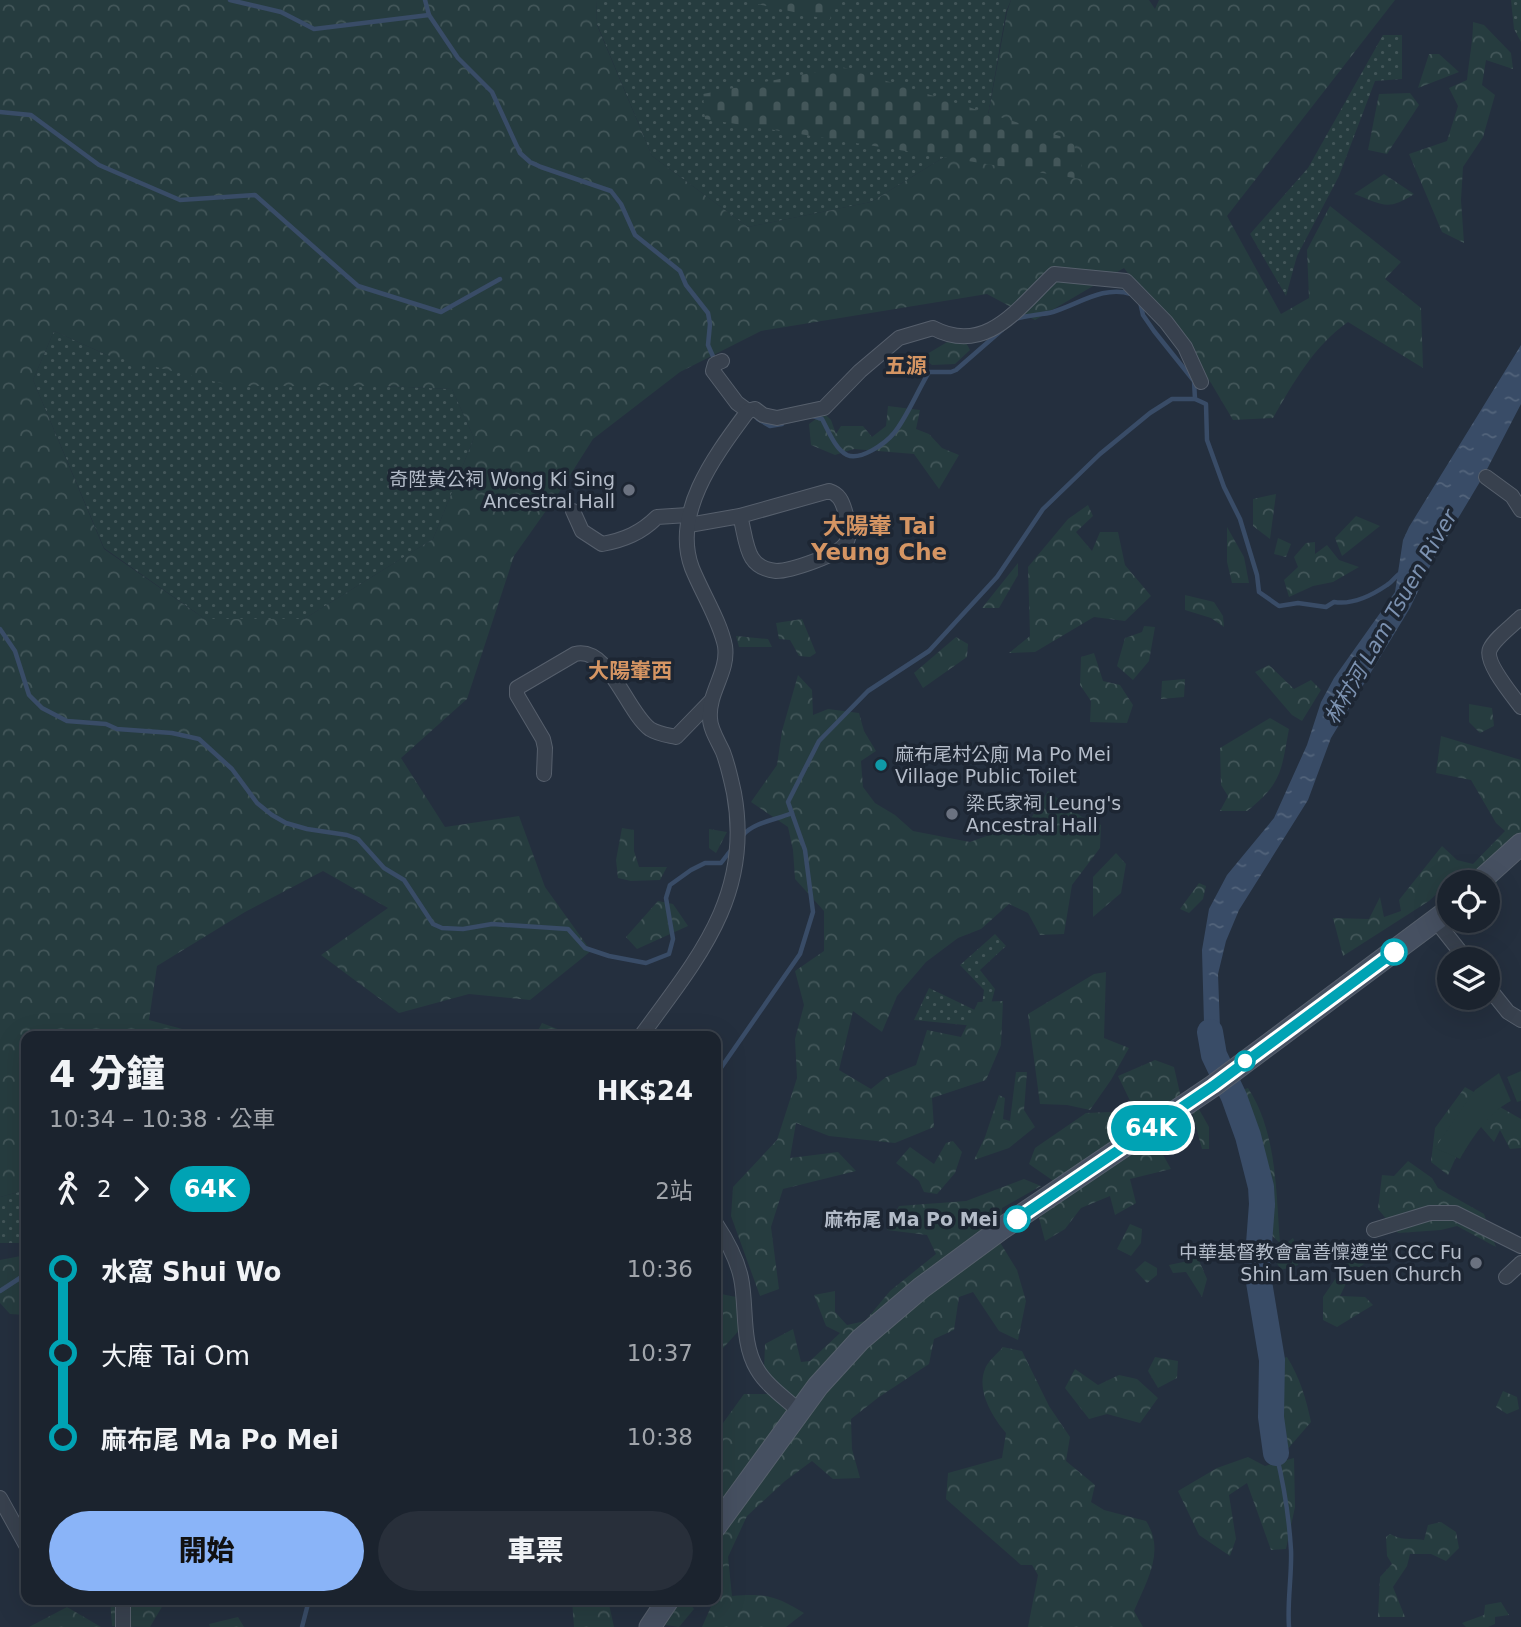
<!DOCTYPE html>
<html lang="zh-TW">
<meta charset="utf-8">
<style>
body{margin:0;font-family:"DejaVu Sans","Noto Sans TC",sans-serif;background:#282f3a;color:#f1f3f6;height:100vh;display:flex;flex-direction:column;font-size:26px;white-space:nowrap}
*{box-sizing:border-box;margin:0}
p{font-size:23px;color:#a0a4aa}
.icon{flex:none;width:38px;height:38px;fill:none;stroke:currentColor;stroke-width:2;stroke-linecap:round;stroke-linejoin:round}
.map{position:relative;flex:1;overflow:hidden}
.side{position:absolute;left:21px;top:1031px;width:700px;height:574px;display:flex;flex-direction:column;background:#1b232e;border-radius:14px;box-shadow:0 7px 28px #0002,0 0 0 2px #39404a}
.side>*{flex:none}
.badge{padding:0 14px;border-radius:23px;font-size:24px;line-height:46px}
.controls{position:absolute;left:1437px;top:870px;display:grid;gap:14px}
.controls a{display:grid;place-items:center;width:63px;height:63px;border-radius:50%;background:#1b232e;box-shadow:0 7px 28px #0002,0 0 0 2px #39404a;font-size:35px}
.map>.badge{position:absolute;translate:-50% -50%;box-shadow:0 0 0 4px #fff}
.legs{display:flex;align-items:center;gap:10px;height:77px;padding:0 28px;font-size:23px}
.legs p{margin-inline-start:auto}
.head{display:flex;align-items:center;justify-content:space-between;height:119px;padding:0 28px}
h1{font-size:38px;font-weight:800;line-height:52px}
.button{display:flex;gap:14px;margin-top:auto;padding:14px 28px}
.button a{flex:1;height:80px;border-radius:42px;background:#8ab4f8;color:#111;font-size:28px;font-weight:800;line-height:80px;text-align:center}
.button a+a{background:#282f3a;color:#f1f3f6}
ul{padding:0 28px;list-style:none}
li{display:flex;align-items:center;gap:24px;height:84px;font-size:26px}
li i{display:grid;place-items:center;width:10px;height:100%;margin:0 9px;background:currentColor}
li i::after{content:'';width:18px;height:18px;margin:-9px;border:5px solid;border-radius:50%;background:#1b232e}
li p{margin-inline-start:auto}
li:first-child i{background:linear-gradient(#0000 50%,currentColor 0)}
li:last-child i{background:linear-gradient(currentColor 50%,#0000 0)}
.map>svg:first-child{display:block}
</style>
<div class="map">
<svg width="1521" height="1627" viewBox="0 0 1521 1627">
<defs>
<pattern id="grass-dots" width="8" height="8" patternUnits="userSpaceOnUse" patternTransform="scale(1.75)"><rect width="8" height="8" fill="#263c3f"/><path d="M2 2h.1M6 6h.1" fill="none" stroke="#435659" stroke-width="1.8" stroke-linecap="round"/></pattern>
<pattern id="forest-crowns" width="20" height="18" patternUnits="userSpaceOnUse" patternTransform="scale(1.75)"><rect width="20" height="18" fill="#263c3f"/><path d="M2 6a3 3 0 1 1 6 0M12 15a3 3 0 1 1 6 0" fill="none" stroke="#435659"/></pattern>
<pattern id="cemetery-stones" width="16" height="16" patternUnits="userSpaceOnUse" patternTransform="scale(1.75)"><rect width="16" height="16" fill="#263c3f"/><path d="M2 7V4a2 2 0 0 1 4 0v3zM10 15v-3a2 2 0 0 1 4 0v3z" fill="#435659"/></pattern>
<pattern id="water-ripples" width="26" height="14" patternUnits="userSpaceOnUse" patternTransform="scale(1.75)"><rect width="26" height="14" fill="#394c67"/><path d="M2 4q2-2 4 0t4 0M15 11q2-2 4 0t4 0" fill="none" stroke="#53647b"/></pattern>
</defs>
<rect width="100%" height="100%" fill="#242f3e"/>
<g fill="url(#grass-dots)">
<polygon points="596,0 1011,0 1006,12 985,132 871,202 748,227 652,156 597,24"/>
<polygon points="1511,0 1521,0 1521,42 1514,29"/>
<polygon points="1383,35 1402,35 1402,79 1375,81 1339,176 1297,256 1286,296 1250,234 1308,168"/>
<polygon points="54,331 107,355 384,386 452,389 474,438 433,539 304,619 205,619 104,548 33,380"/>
<polygon points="995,934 1006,946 980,970 995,989 985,1027 914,1020 929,988 981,1013 984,990 960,965"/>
<polygon points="26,1190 26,1243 0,1243 0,1197"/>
</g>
<g fill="url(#forest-crowns)" fill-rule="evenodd">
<path d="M 0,0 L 596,0 L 597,25 L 652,156 L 748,227 L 871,202 L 985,132 L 1007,12 L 1011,0 L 1149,0 L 1155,9 L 1159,0 L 1395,0 L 1227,216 L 1281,314 L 1309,298 L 1307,250 L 1330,206 L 1401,262 L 1385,279 L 1421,308 L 1423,368 L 1348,322 C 1313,347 1294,382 1273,418 L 1233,420 L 1211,383 L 1124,268 L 1035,320 L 987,294 L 761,331 L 680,372 L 593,439 L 560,491 L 514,556 L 467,699 L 401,758 L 445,827 L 519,816 L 545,887 L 591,951 L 530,1000 L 469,994 L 399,1013 L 321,955 L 388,908 L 323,871 L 245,912 L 157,966 L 149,1020 L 208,1036 L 26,1036 L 26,1190 L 0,1197 ZM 54,331 L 107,355 L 233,386 L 384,386 L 452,389 L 474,438 L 433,539 L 304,619 L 205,619 L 104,549 L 33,380 Z"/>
<path d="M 1473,22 L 1484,25 L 1511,53 L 1513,69 L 1486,60 L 1482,85 L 1495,95 L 1483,137 L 1463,167 L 1461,200 L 1464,243 L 1442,232 L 1409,154 L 1447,141 L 1458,106 L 1449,88 L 1467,80 C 1469,60 1473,41 1473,22 Z"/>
<polygon points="1429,54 1439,54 1459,72 1418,88"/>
<polygon points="1410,93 1419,105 1387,154 1368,150 1379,94"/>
<path d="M 1384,174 L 1414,194 C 1387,212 1382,204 1354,194 Z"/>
<polygon points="954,338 964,339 970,350 955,364 932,365 922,357"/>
<polygon points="888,406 920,410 916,429 929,434 942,448 959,455 939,489 914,454 854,449 835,455 811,445 809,424 824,413 831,420 836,434 841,426 863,426 872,437 886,426"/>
<polygon points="1276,494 1270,539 1253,526 1253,499"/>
<polygon points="1088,505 1093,516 1076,532 1092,551 1100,532 1118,532 1125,565 1151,596 1125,621 1094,617 1035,652 1009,653 1030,636 1028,567 1068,519"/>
<polygon points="1356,516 1380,526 1342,556 1335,538"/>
<polygon points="1227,527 1244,557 1249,583 1232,583 1227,562"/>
<polygon points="1278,538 1291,544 1286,557 1274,554"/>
<polygon points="1315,542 1315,554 1327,545 1339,560 1359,567 1333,582 1313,586 1289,597 1284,580 1298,567 1294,557 1306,543"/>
<polygon points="1018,563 1018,575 999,608 982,608"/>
<polygon points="1185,595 1214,602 1223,616 1224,627 1211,618 1185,610"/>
<polygon points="802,619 816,653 810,657 799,656 790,640 779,639 776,623"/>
<polygon points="1144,626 1155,627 1149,661 1133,680 1117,666 1125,638 1142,632"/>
<polygon points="736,636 768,639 772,647 739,647"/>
<polygon points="956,637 968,644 967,657 923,688 914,673"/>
<polygon points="1094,653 1103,681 1120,685 1133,705 1127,723 1090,722 1091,701 1080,685 1081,657"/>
<polygon points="1269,665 1294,689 1311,680 1321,690 1302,721 1292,715 1255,672"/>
<polygon points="798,675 812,690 813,715 828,709 859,713 864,731 876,751 861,761 863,787 875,803 895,815 913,831 970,842 1030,820 1048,791 1082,817 1101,825 1100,848 1072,885 1064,934 1040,935 1028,913 1009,904 981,929 958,938 926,962 897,996 882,1032 853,1011 839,1070 871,1089 886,1077 916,1065 927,1030 961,1037 978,1002 1003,1001 1001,1045 986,1080 932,1098 934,1127 895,1143 829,1136 796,1123 790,1158 838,1152 856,1171 783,1189 771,1227 779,1289 760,1296 731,1216 733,1187 777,1140 797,1078 795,1039 804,1005 795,971 824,951 824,911 795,879 793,850 788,827 751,802 777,765 782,731"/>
<polygon points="1185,679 1184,697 1161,699 1162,681"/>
<polygon points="1469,704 1492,708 1494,726 1480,733 1469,722"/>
<path d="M 1270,718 L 1289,729 C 1281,772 1282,783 1247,811 L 1220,811 L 1228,796 L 1221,785 L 1220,748 Z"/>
<polygon points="1441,736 1521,760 1521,857 1502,869 1489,902 1488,882 1461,882 1458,874 1429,901 1343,956 1333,918 1369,919 1380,897 1384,917 1401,911 1399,900 1442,846 1457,860 1473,864 1505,831 1496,823 1471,780 1436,773"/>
<polygon points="622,828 634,830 634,851 639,867 667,867 660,880 631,881 618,878 616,860"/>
<polygon points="709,829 727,832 716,853 709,848"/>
<polygon points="1116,853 1126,864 1121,893 1093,917 1093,877"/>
<polygon points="1199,883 1206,886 1203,899 1189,913 1180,909"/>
<polygon points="658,901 673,904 688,926 637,949 626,937"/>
<polygon points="1106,972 1104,1038 1129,1048 1111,1080 1090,1110 1067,1105 1040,1104 1028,1014 1094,974"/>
<polygon points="542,1023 560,1030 557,1036 535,1036"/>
<polygon points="1155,1060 1174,1067 1182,1102 1170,1125 1170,1141 1162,1153 1171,1169 1130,1179 1136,1203 1115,1215 1110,1196 1081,1208 1065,1229 1045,1241 1039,1218 1060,1198 1052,1180 1029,1164 1035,1148 1086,1113 1135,1111 1118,1076"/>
<polygon points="1016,1072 1027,1072 1024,1110 1035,1127 1009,1148 974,1160 985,1137 999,1095 1005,1098 1003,1119 1010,1121"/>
<polygon points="1465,1087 1521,1119 1521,1148 1510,1149 1500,1130 1494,1142 1476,1121 1466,1135 1448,1175 1431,1162 1435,1128"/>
<path d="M 1248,1088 C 1277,1132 1276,1192 1280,1243 L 1269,1233 L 1272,1203 L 1240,1091 Z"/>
<polygon points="1196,1104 1209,1127 1209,1149 1202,1149 1191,1108"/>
<polygon points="953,1141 962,1152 955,1173 937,1194 924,1192 919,1181 896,1163 910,1147 934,1164 946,1143"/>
<polygon points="1408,1161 1432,1178 1438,1188 1484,1214 1496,1247 1457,1226 1441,1230 1398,1233 1378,1209 1382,1175 1394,1176"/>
<path d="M 1024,1179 L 1041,1186 L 1002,1208 L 1001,1244 L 1017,1270 L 1026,1301 L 1018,1340 L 999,1331 L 973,1292 L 959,1297 L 954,1330 L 934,1339 L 929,1364 L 879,1397 L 851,1419 L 852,1449 L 860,1478 L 833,1479 L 812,1461 L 785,1481 L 747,1516 L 728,1557 L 732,1596 C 766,1593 776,1596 804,1613 L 786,1627 L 702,1627 L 713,1602 L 711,1600 L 716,1600 L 716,1426 L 723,1423 L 744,1394 L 775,1394 L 764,1370 L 765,1344 L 793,1329 L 801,1362 L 810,1361 L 840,1333 L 826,1326 L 814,1295 L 835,1291 L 835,1312 L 847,1325 L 865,1321 L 890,1291 L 936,1254 L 927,1235 L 887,1230 L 899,1206 L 966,1201 Z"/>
<polygon points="1130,1224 1142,1229 1141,1243 1131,1256 1117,1249"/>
<polygon points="1293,1238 1297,1247 1298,1265 1281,1270 1272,1255"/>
<polygon points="1371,1242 1374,1256 1350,1275 1340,1296 1365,1297 1373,1305 1337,1327 1323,1320 1323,1297 1344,1266"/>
<polygon points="1180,1244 1196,1245 1198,1258 1207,1279 1202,1297 1186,1272 1173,1273 1169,1265 1188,1261"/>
<polygon points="26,1255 26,1315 10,1314 0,1303 0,1260"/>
<polygon points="1145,1261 1157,1268 1157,1275 1147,1283 1135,1270"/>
<polygon points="716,1293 736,1297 743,1326 716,1356"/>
<path d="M 1003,1347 L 1022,1351 L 1049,1406 L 1070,1437 L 1066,1461 L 1095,1485 L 1091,1502 L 1104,1510 L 1146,1521 C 1166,1551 1146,1582 1134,1611 L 1143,1627 L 1028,1627 L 1038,1575 L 1032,1565 L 1021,1565 L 946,1499 L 948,1473 L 1002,1458 L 1006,1433 C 993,1418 976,1391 985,1369 C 987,1362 998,1353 1003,1347 Z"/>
<polygon points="1155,1357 1178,1361 1177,1378 1158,1388 1148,1371"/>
<path d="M 1287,1357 C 1300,1378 1306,1398 1311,1422 L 1286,1451 L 1283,1424 L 1276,1387 L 1278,1360 Z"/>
<polygon points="1075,1369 1098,1385 1119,1375 1137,1379 1158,1398 1140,1423 1107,1414 1089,1419 1065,1388"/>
<polygon points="1503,1391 1517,1397 1519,1409 1507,1414 1496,1407"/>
<polygon points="1248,1457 1265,1466 1294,1458 1295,1507 1286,1549 1271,1550 1247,1483 1229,1495 1236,1539 1230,1556 1199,1535 1178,1491 1217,1468"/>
<path d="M 1441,1522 L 1456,1532 L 1459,1548 L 1446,1561 L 1431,1554 L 1410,1554 L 1407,1566 L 1393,1587 L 1405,1617 L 1378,1617 L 1380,1577 L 1392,1564 L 1387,1556 L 1386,1537 L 1390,1534 C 1406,1542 1409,1537 1424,1540 L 1428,1525 Z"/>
<polygon points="110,1600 166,1600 150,1627 112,1626"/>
<polygon points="572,1600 608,1600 614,1627 574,1627"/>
<polygon points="663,1600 687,1600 694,1609 679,1627 659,1624"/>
<polygon points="1501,1602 1509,1615 1495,1617 1495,1624 1488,1627 1466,1627 1462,1623 1484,1615 1485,1605"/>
<polygon points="67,1607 101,1627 29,1627"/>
<polygon points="238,1617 244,1627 210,1627 209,1624"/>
</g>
<g fill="url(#cemetery-stones)">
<polygon points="739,0 834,0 830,20"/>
<polygon points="842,67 1072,140 1087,180 705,119 703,94"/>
</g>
<g fill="#263c3f">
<polygon points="1521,1071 1521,1101 1517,1102 1507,1077"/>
<path d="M 1499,1073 L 1511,1101 C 1487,1114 1473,1137 1460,1159 L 1435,1148 L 1475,1090 Z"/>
</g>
<polygon fill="url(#water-ripples)" points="1521,345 1521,404 1484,475 1432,562 1410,608 1331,738 1308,800 1239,910 1226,941 1218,974 1221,1056 1219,1066 1211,1068 1205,1059 1202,950 1209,909 1227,875 1274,818 1307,745 1321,702 1334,678 1395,592 1403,540 1409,527"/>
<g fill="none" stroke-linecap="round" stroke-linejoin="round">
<g stroke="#394c67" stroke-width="4.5">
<polyline points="230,0 281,12 314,29 429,15 458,58 492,92 520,153 530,162 541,167 611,191 621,204 635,235 680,271 686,285 708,313 710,324 708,345 715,361"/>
<polyline points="425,0 429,15"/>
<polyline points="0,112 31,115 99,165 180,200 255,195 358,286 441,312 500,279"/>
<polyline points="1140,302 1143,315 1154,331 1194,381 1195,399"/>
<path d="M 1015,319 C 1028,315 1041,315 1053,312 C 1079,304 1104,285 1131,294"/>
<path d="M 810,415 L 822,419 C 828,430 835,449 847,455 C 860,461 885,444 894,433 C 906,419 918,390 929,372 L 951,372 L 956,370 L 1003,329"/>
<polyline points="758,419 770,426 782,424"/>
<polyline points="0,629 15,651 29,695 42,708 67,721 106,724 117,729 172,733 199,739 232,769 257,803 272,815 286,823 307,829 347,835 358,839 384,868 404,880 433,924 442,928 463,929 492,924 568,929 585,948 609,956 646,963 669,954 673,939 666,898 670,885 691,870 705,863 721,863 731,850"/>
<path d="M 743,835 C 754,822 776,820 792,813"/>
<path d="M 716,1075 L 800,954 L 813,912 L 805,850 L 788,802 L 819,741 L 868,691 L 929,651 L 997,577 L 1043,509 L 1100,454 L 1150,413 L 1172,399 L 1195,399 L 1206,404 L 1207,440 L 1224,487 L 1240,519 L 1257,575 L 1259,592 L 1279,606 L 1298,603 L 1326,607 L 1334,602 C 1352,605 1371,596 1387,585 C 1394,581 1396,574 1404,571"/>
<polyline points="0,1291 26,1274"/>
<path d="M 1276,1453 C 1284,1485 1289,1517 1291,1550 C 1292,1576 1287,1601 1289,1627"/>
<polyline points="302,1627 309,1600"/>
</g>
<polyline stroke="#394c67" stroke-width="26" points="1210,1032 1214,1055 1234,1097 1248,1136 1261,1187 1262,1204 1257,1270 1272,1360 1271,1417 1276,1453"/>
<g stroke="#565f6c" stroke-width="16">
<g id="minor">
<path d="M 722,361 L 715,364 L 713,371 L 737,403 L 748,411 L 755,409 L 763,415 L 777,418 L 824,408 L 860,371 L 899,338 L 933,328 C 986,356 1018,308 1054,274 L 1126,281 L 1166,322 L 1185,347 L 1201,382"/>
<polyline points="1486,477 1512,496 1521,510"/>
<path d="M 573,511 L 582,531 L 602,544 C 624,540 641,533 657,517 L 688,515"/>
<path d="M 689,525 L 740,516 L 829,491 C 839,494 842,501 845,511 C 848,522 852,532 846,543 C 839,555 790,571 776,571 C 767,570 757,566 752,558 C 745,547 744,529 740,516"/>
<path d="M 1521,617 C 1512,626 1495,638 1490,649 C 1484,662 1513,696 1521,707"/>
<path d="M 544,774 L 545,748 L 543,739 L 517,695 L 517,688 L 575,654 C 609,646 626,711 650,729 C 658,734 667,735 676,737 L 711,701"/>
<polyline points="1436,921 1466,959"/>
<polyline points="1488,987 1508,1012 1521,1020"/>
<path d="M 641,1036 C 697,959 753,896 734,793 C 731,779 728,765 723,752 C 718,741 710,729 710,718 C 708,692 729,672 725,646 C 720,621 702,593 692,568 C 671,512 717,453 748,411"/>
<path d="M 716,1224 C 726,1239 737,1259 741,1278 C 747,1306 741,1343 757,1369 C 766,1385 785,1398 799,1411"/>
<polyline points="1374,1230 1430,1213 1455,1213 1521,1246"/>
<polyline points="1506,1277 1521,1263"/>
<polyline points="0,1498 26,1545"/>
<polyline points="123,1600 123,1627"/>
</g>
</g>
<g stroke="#565f6c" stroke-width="23">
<g id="secondary">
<polyline points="1479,882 1521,844"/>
<polyline points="716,1526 818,1386 860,1340 921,1288 1001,1229 1213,1086 1449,910"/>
<polyline points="650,1627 668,1600"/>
</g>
</g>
<use href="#minor" stroke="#38414e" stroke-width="14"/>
<use href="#secondary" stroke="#465061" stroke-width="21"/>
</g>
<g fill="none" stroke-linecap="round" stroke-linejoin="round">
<g stroke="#fff" stroke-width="16">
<polyline id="line-1" points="1017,1219 1213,1086 1394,952"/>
</g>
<use href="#line-1" stroke="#00a3b4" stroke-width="10"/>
</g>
<g fill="#6b7280" stroke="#1d2633" stroke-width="2.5">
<circle cx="629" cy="490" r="7"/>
<circle cx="952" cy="814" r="7"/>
<circle cx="1476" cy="1263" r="7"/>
</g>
<circle fill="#0f9aa8" stroke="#1d2633" stroke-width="2.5" cx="881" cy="765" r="7"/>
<g fill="#fff" stroke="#00a3b4" stroke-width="3.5">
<circle cx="1394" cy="952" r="12"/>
<circle cx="1245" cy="1061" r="9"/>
<circle cx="1017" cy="1219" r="12"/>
</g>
<g text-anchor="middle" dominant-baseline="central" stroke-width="7" stroke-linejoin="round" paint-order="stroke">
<g font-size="19" fill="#b4bcc9" stroke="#1d2633" text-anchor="end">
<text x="615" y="479">奇陞黃公祠 Wong Ki Sing<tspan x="615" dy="22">Ancestral Hall</tspan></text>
<text x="895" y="754" text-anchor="start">麻布尾村公廁 Ma Po Mei<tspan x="895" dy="22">Village Public Toilet</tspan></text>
<text x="966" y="803" text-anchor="start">梁氏家祠 Leung's<tspan x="966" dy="22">Ancestral Hall</tspan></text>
<text x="1462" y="1252">中華基督教會富善懍遵堂 CCC Fu<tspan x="1462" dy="22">Shin Lam Tsuen Church</tspan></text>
</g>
<g font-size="19" font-weight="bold" fill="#b4bcc9" stroke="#1d2633" text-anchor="end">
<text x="998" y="1219">麻布尾 Ma Po Mei</text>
</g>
<g font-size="21" font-weight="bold" fill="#d59563" stroke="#1d2633">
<text x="906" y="366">五源</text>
<text x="630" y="671">大陽輋西</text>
</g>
<g font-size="21" font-style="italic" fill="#7c92b1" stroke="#1d2633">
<text transform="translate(1391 617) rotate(-60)">林村河 Lam Tsuen River</text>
</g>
<g font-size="23" font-weight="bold" fill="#d59563" stroke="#1d2633">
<text x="879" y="526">大陽輋 Tai<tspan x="879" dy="26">Yeung Che</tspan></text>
</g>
</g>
</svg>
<div class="controls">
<a><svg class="icon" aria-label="locate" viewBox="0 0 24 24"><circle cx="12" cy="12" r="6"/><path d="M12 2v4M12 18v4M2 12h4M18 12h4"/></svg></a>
<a><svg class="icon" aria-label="layers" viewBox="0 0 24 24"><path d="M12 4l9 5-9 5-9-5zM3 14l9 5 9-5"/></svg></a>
</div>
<b class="badge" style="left:1151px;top:1128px;background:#00a3b4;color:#fff">64K</b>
<section class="side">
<div class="head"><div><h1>4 分鐘</h1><p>10:34 – 10:38 · 公車</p></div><b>HK$24</b></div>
<div class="legs"><svg class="icon" aria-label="walk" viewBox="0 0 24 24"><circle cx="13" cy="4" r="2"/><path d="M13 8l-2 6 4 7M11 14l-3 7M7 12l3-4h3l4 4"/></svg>2<svg class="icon" aria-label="forward" viewBox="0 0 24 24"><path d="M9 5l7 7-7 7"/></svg><b class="badge" style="background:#00a3b4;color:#fff">64K</b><p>2站</p></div>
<ul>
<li><i style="color:#00a3b4"></i><b>水窩 Shui Wo</b><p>10:36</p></li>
<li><i style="color:#00a3b4"></i><span>大庵 Tai Om</span><p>10:37</p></li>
<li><i style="color:#00a3b4"></i><b>麻布尾 Ma Po Mei</b><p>10:38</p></li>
</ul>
<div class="button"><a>開始</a><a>車票</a></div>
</section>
</div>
